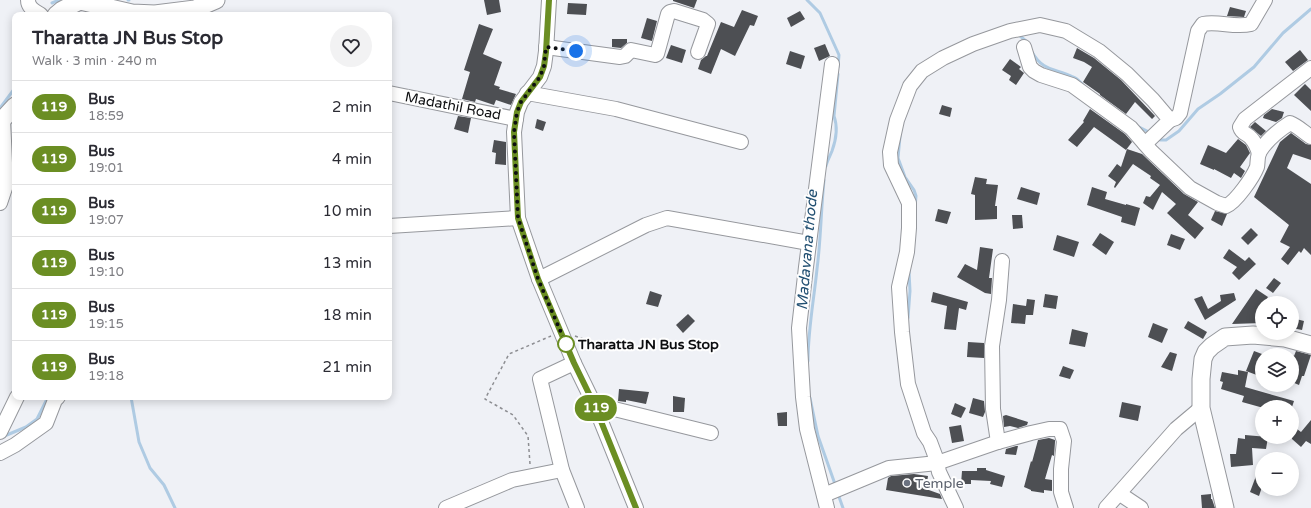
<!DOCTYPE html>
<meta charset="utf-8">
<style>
body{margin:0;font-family:"Varela Round",sans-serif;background:#f2f2f3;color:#2b2b33;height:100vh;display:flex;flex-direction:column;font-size:15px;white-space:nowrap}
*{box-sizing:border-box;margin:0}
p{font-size:13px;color:#7c7c81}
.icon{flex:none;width:22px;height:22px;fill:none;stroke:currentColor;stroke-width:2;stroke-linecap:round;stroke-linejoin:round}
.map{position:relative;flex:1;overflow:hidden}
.details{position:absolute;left:12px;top:12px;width:380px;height:388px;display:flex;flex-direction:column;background:#fff;border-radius:8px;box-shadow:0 2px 10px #0003}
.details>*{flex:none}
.badge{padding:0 8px;border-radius:13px;font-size:14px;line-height:26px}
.controls{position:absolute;left:1255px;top:296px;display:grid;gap:8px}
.controls a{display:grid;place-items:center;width:44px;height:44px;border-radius:50%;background:#fff;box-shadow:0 2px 10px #0003;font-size:20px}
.you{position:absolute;width:20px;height:20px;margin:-10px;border:3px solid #fff;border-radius:50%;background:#1a73e8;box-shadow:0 0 0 6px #1a73e833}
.map>.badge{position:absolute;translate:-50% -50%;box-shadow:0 0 0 2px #fff}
.round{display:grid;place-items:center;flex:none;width:42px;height:42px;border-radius:21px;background:#f2f2f3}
.head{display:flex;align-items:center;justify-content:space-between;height:68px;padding:0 20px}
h1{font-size:19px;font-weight:800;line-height:30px}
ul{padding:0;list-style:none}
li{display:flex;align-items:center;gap:12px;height:52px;padding:0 20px;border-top:1px solid #e1e1e2}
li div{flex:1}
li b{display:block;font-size:15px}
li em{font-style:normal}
li .badge{min-width:44px;font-weight:700;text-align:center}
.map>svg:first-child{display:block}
</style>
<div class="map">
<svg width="1311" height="508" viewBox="0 0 1311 508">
<rect width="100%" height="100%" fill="#eff1f6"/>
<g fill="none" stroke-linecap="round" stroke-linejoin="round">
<g stroke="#afcbe3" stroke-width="3">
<polyline points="128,0 129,0"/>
<polyline points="807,0 820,13 839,55 838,67"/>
<polyline points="52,3 59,0"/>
<polyline points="1018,35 1019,35 1027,42"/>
<path d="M 1032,52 C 1043,72 1056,68 1073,77 C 1077,78 1080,82 1083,85"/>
<polyline points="0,108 15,88"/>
<polyline points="1137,126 1151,133"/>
<polyline points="900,136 898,158 905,177 914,190 916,196 915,208"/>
<polyline points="1158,138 1160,140 1166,140 1179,131 1198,109 1220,94 1254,67 1283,33 1311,9"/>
<path d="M 826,166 C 827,161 830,156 832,151 C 836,140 838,127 834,116 L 838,74"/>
<polyline points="908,318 910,291 909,271"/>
<path d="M 808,361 C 808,330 814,299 817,269 C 821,239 821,209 824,180"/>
<polyline points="131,397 139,442 150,468 164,485 175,508"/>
<polyline points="810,398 818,436 836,487"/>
<polyline points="2,437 26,427 37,419 48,397"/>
<polyline points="838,494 843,508"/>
</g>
</g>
<g fill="#4d4f53">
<polygon points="484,0 499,0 501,12 487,15"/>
<polygon points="673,0 697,0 694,8 673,1"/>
<polygon points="568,3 587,4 586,15 567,14"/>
<polygon points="1230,7 1246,11 1244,17 1227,16"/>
<polygon points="742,10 758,16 754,26 750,25 735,56 721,49 711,74 698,69 701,60 706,56 707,56 721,22 734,27"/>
<polygon points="800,11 805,19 791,27 787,18"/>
<polygon points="647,18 657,21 652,41 641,38"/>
<polygon points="479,24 493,29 483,54 502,62 494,85 500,87 499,89 516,94 511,105 496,100 494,105 476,99 475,102 462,99 470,72 464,70"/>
<polygon points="612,39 627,39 627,43 621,48 612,47"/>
<polygon points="825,44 830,56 819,61 814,48"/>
<polygon points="671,45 686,50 682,63 666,58"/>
<polygon points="1077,48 1094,58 1121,80 1155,116 1152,119 1135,102 1126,114 1100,95 1100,94 1083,82 1092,67 1084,62 1073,58"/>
<polygon points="1300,50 1308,60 1293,71 1285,62"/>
<polygon points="790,51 805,56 801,69 786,64"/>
<polygon points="1010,59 1021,67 1019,69 1024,73 1016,85 1009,80 1011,76 1002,70"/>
<polygon points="1305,84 1311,90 1311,111 1294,95"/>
<polygon points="942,105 952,108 950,117 939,114"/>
<polygon points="1090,109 1125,134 1132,142 1126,150 1094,127 1077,147 1068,140 1084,122 1083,121"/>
<polygon points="1272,109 1284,112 1282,118 1276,122 1263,118 1264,115"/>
<polygon points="458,116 471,118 468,133 454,129"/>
<polygon points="537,119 546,122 543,131 535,128"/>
<polygon points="1255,122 1266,131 1261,136 1250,127"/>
<polygon points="1291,133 1306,144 1311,145 1311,160 1293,154 1287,168 1311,184 1311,255 1304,248 1301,253 1299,251 1288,265 1281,259 1290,247 1280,242 1289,225 1254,197 1280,142"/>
<polygon points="1238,139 1246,145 1250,153 1240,167 1245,171 1241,178 1234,173 1231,178 1214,169 1214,170 1200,164 1208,145 1226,153"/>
<polygon points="494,140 506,142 506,165 495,164 496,153 492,152"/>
<polygon points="1127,149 1142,154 1184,194 1198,202 1188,215 1204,228 1195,239 1167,213 1176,204 1162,192 1153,210 1143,203 1146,196 1150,197 1160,185 1150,178 1151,176 1133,164 1115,188 1114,187 1116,182 1108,176 1117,164 1121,167"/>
<polygon points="975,177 987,179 986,184 998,185 995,206 997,206 997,219 975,220 975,195 971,194"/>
<polygon points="1021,187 1040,193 1037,205 1017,199"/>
<polygon points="1092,187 1107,192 1105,199 1126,205 1126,204 1140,208 1135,226 1121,222 1122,217 1087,205"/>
<polygon points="938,209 951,212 947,224 935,221"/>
<polygon points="1215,211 1227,214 1222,226 1211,220"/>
<polygon points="1012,215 1022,215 1023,228 1013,229"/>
<polygon points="1251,228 1258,235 1248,245 1241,238"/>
<polygon points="1100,233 1114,242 1106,255 1092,245"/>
<polygon points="1171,234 1185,239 1180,250 1167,245"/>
<polygon points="1057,235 1079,242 1074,257 1053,250"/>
<polygon points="980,247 993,249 989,278 992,278 991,294 985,293 957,277 965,264 977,270"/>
<polygon points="1229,249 1245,261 1249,257 1256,264 1239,280 1232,273 1237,267 1223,258"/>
<polygon points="1274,278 1281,283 1273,293 1266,288"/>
<polygon points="1256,289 1268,297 1264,303 1262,303 1262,323 1232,324"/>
<polygon points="650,291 662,295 658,307 646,304"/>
<polygon points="933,292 968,302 966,310 959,308 956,330 944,329 947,306 931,302"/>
<polygon points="1234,293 1236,300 1205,320 1194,299 1202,296 1208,309 1221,301 1220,295"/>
<polygon points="1045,294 1058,296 1056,309 1043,307"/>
<polygon points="1027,299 1035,300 1033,315 1026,315 1025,324 1011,323 1013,304 1026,306"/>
<polygon points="688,314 695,321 683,333 676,325"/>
<polygon points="1292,318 1304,321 1302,330 1292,328"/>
<polygon points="1188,321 1207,332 1203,339 1184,328"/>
<polygon points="1153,323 1168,329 1162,343 1148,337"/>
<polygon points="1072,329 1088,333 1085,347 1069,344"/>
<polygon points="968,342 984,343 984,358 967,357"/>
<polygon points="1254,351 1262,354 1262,377 1246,371"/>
<polygon points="1296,351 1311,355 1304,376 1302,376 1299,385 1292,382 1292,355 1294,356"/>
<polygon points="1170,352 1177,354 1172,371 1161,367"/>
<polygon points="1063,366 1074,370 1070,379 1059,376"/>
<polygon points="1238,370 1248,372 1245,387 1294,401 1292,407 1260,407 1242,402 1244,396 1221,389 1223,382 1220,381 1222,372 1238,375"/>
<polygon points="619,389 649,392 646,404 626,400 626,402 618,401"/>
<polygon points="673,396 685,398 684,412 673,412"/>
<polygon points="973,398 984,401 985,412 983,417 969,413"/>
<polygon points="1122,402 1141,406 1138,421 1119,417"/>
<polygon points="955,403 966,408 961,418 951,414"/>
<polygon points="787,412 787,426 778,426 777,413"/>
<polygon points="1006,415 1028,422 1027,425 1018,428 1010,426 1004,427 1003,416"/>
<polygon points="1311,420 1311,444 1306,441 1301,447 1292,439 1292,434 1297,429 1301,432"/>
<polygon points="961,425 964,441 952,443 949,427"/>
<polygon points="1245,435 1268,437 1266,449 1252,448 1253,465 1231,467 1230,454 1236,454 1238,438 1245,439"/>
<polygon points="1049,438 1055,440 1055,442 1054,456 1052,455 1045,479 1052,480 1052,491 1044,490 1044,493 1031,491 1031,490 1024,487 1031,461 1032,462 1038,440"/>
<polygon points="1016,446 1018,446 1016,455 1005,454 1006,449"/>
<polygon points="977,468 986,468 986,470 1005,476 1002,487 990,484 991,481 971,480 971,484 961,484 962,471 977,471"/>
<polygon points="914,474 928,476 926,489 940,494 942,499 886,490 888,478 891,476"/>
<polygon points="1256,476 1262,478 1262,487 1259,496 1250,492"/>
<polygon points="1211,494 1211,499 1212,499 1215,508 1202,508 1201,495"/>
</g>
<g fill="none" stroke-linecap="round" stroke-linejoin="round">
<g stroke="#96989d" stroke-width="16">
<g id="minor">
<path d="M 28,0 C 28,8 35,11 41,15"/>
<polyline points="549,0 546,51 544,66 540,77 521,102 517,112 514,132 518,218 539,279 574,363 594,404 636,508"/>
<polyline points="546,47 620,57 625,56 631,50 655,55 657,54 668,14 670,12 674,11 703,20 708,24 698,52"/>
<path d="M 1024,47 L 1030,67 L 1034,71 L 1041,75 L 1072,85 L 1131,128 L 1151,151 L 1190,188 L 1217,203 L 1226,206 C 1236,202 1253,177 1257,167 C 1258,162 1257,156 1260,151 C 1267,140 1279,130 1290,123 C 1298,126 1303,132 1311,137"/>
<polyline points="389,93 516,119"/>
<polyline points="527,93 616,109 741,142"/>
<path d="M 1170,120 L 1176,118 L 1180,113 L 1198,31 L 1203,24 C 1219,21 1235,28 1251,24 L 1265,0"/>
<path d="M 1259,153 C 1257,147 1255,142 1251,138 C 1247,133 1242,134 1240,127 L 1245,119 L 1311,68"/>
<polyline points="0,203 6,185 3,119"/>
<polyline points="389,226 518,218"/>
<polyline points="539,279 646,225 667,218 809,243"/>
<polyline points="574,363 540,379 562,470 577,508"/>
<polyline points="594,404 711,433"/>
<polyline points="0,432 17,397"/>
<polyline points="998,442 993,409 992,346 999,300 1002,261"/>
<polyline points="0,453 15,445 46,423 55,400 58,397"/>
<polyline points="1120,494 1141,508"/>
<polyline points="824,495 889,468 937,463 998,442 1031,433 1049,429 1060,429 1064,441 1061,469 1061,492 1066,508"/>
<polyline points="446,508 512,480 562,470"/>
<polyline points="827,508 807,429 803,397 799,328 806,267 832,64"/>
<polyline points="956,508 939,472 936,458 930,442 924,433 908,384 902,332 899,287 907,252 909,228 909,203 891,165 890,152 897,120 910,86 922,71 943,58 973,44 1010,31 1040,25 1066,31 1099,51 1127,74 1153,100 1170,120 1145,144"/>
<polyline points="1106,508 1176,429 1201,408"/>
</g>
</g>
<g stroke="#96989d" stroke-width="19">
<g id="major">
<polyline points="56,15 62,10 80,1 132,13 155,14 195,9 216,0"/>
<polyline points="0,120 3,119 15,106"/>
<polyline points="1225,508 1201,408 1201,379 1203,359 1206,352 1212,346 1225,337 1253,335 1285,338 1311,345"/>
</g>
</g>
<g stroke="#8d8e92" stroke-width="1.5" stroke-dasharray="3 3" stroke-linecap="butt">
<polyline points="575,336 611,348"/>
<polyline points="530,464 528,436 513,415 485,399 509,354 551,336"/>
</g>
<use href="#minor" stroke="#fff" stroke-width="14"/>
<use href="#major" stroke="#fff" stroke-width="17"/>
</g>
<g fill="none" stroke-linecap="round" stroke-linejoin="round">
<g stroke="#fff" stroke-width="9">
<polyline id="line" points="549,0 546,52 544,66 540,77 521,102 517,112 514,132 518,218 538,279 574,363 594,404 636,508"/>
</g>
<use href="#line" stroke="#6b8e23" stroke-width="6"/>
<polyline stroke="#0d0e10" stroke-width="4" stroke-dasharray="0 7.2" points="566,344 538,279 518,218 514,132 517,112 521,102 540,77 544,66 546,47 576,51"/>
</g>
<circle fill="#fff" stroke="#6b8e23" stroke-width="2" cx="566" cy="344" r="8"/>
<circle fill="#6b7280" stroke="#fefefe" stroke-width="1.5" cx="907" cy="483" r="4"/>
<g text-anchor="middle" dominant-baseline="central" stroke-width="4" stroke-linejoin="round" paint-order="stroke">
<g font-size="14" fill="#0d0e10" stroke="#fefefe">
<text transform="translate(453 106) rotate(11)">Madathil Road</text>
</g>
<g font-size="14" font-weight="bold" fill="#0d0e10" stroke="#fefefe" text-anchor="start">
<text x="578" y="344">Tharatta JN Bus Stop</text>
</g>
<g font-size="14" fill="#5b616d" stroke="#fefefe" text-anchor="start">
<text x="915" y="483">Temple</text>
</g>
<g font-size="15" font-style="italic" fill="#225072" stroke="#fefefe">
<text transform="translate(807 250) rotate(-85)">Madavana thode</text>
</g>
</g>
</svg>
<div class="controls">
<a><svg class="icon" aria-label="locate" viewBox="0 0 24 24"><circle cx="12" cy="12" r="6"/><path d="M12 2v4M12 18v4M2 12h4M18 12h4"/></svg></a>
<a><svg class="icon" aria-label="layers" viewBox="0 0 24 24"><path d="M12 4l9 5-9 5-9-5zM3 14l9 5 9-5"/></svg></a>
<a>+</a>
<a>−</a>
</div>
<div class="you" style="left:576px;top:51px"></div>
<b class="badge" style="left:596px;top:408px;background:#6b8e23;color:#fff">119</b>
<section class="details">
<div class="head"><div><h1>Tharatta JN Bus Stop</h1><p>Walk · 3 min · 240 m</p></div><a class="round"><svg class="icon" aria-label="heart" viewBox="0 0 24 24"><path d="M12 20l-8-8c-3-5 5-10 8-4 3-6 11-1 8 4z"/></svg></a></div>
<ul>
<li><span class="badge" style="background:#6b8e23;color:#fff">119</span><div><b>Bus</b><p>18:59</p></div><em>2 min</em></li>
<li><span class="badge" style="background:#6b8e23;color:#fff">119</span><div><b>Bus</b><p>19:01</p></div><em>4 min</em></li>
<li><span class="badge" style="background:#6b8e23;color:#fff">119</span><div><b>Bus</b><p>19:07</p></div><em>10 min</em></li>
<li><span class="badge" style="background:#6b8e23;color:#fff">119</span><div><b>Bus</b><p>19:10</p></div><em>13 min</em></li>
<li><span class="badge" style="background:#6b8e23;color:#fff">119</span><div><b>Bus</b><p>19:15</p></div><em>18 min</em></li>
<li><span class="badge" style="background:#6b8e23;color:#fff">119</span><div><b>Bus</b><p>19:18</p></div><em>21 min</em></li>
</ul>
</section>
</div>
